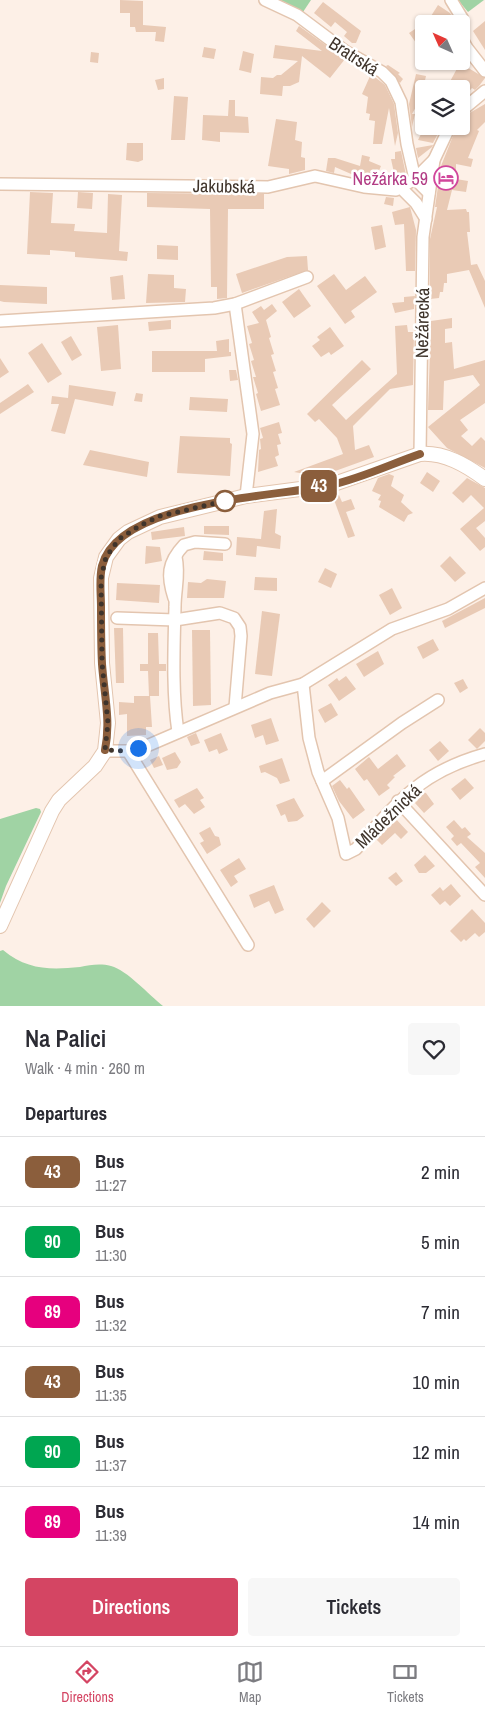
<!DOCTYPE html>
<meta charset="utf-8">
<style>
body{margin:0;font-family:"Archivo Narrow",sans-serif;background:#f7f7f7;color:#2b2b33;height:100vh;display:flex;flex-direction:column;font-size:19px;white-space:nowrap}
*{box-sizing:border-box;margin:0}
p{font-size:16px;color:#7c7c81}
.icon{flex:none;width:28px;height:28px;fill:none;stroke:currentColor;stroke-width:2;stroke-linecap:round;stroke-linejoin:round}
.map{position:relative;height:1006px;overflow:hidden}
.panel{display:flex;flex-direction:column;background:#fff;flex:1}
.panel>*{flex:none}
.badge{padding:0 10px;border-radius:8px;font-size:18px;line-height:32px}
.needle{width:32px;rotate:315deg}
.fabs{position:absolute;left:415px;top:15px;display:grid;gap:10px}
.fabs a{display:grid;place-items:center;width:55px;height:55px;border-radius:5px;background:#fff;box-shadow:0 1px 4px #0004;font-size:25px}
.you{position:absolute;width:25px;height:25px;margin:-12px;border:4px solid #fff;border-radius:50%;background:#1a73e8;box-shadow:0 0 0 8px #1a73e833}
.map>.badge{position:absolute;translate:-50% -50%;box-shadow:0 0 0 2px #fff}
h2{padding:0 25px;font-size:19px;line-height:45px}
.round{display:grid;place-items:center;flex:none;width:52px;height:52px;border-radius:5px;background:#f7f7f7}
.head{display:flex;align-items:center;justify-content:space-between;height:85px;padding:0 25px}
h1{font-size:24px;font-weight:600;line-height:38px}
.cta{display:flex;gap:10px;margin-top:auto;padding:10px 25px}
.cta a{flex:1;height:58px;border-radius:5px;background:#d44563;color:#fff;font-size:20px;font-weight:600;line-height:58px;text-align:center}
.cta a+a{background:#f7f7f7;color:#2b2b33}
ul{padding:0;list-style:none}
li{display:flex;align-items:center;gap:15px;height:70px;padding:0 25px;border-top:1px solid #e1e1e2}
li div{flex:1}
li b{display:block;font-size:19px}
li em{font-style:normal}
li .badge{min-width:55px;font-weight:700;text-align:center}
.tabs{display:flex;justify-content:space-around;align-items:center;height:70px;border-top:1px solid #e1e1e2;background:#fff;font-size:14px;color:#7c7c81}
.tabs a{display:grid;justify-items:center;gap:2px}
.tabs .active{color:#d44563}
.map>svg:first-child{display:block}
</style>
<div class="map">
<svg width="485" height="1006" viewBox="0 0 485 1006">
<rect width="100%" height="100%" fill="#fdf0e7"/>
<g fill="#a0d3a4">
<polygon points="273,0 311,0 303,12"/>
<polygon points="458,0 484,0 468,12"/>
<polygon points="36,808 40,809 41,812 6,886 0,903 0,819"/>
<path d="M 3,950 C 27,970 50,970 80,967 C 90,965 100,963 111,966 C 127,970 149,995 163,1006 L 0,1006 L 0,951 Z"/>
</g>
<g fill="#e9cab5">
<polygon points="120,0 143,1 143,25 166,27 164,42 155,41 156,32 136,32 135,27 130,27 130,13 120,13"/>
<polygon points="323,2 361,31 356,43 352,43 344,36 347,32 335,22 331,27 314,13"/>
<polygon points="438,5 450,13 455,20 453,24 426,24"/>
<polygon points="485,21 485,50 473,31"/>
<polygon points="424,23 424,54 409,33"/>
<polygon points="299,26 345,59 330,78 302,56 299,82 290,86 283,86 282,96 260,94 261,77 273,78 277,75 281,75 298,61 273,58 275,45 322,51 296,31"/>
<polygon points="204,47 216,49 214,59 202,57"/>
<polygon points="243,51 254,54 251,73 239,70"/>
<polygon points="91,52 99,53 98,63 90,62"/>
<polygon points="460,63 485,78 479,86 475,90 472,88 461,100 461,89 446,89"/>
<polygon points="388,65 400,73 398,74 403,79 400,83 386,66"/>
<polygon points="371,74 385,85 394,104 398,133 395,146 389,108 382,144 373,144 375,121 369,120 370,114 366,113 368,97 362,94"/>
<polygon points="416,74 426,76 421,98 412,114 415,114 412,127 409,104"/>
<polygon points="164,78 164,89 158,90 155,80"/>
<polygon points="174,96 188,97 185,140 171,140"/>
<polygon points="229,100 235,100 235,116 248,117 249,133 220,132 220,142 202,140 203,115 228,116"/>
<polygon points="485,104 485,122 477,130 479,131 468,158 473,159 471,167 456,164 456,179 468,181 466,192 452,190 447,210 466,209 467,212 469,212 470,232 467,232 471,265 477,264 485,281 485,308 469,270 447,274 447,283 444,283 443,292 440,292 439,298 430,299 430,239 437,207 435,207 441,166 457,126 461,126 461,118"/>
<polygon points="276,119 297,122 295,140 302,142 301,157 305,158 305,170 289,174 289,169 268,166"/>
<polygon points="425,126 442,126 433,143 418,140"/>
<polygon points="127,143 143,143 143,160 138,162 126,160"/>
<polygon points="433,145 432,147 418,158 416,148"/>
<polygon points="401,151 406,175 396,182 391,159 395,159 395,152"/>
<polygon points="362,155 370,157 369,161 381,166 375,180 365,180 335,167 334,173 326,171 328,158 335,158 360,166"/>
<polygon points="30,192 53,193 51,223 75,224 74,231 107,233 108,194 122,195 119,251 128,252 127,261 75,257 75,252 50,250 50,255 27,254"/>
<polygon points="78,192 93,193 92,209 77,208"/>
<polygon points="147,193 264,194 264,209 228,209 227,298 217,299 217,287 211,287 210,209 147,207"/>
<polygon points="386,197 394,198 393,206 384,204"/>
<polygon points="410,207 416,230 415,271 406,271 404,224 395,225 392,212"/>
<polygon points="382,225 386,247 375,250 371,227"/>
<polygon points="157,245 178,246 178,260 157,259"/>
<polygon points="307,256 308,270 242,293 236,274 287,257"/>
<polygon points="148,274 174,275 174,288 186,289 185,302 146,303"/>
<polygon points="334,274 346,290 365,276 377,292 351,311 355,317 345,324 317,286"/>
<polygon points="123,275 125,299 112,300 110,277"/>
<polygon points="0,285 47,287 47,304 4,302 0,301"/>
<polygon points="299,289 311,306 294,318 282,302"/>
<polygon points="415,296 414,309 395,313 392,303 404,302 404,297"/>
<polygon points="272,304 277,311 266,320 271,337 269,338 274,354 271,355 276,371 273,372 278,388 275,389 280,405 261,411 256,394 258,393 253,377 256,377 251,361 254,360 249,344 252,343 247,326 259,323 252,312 261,306 264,310"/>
<polygon points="452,318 452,328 445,329 445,343 452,342 454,369 485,360 485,403 460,420 468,430 461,436 472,446 481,437 485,441 485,468 447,448 428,427 480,385 473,375 444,381 443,410 428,410 431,321"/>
<polygon points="171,320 171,329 149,331 148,322"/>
<polygon points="118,325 121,369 101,371 97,327"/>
<polygon points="407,325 408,332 414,332 413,385 390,389 353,426 355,450 369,445 374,457 313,479 307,479 305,474 294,472 343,454 337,438 319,419 315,422 307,414 362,360 371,369 332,405 346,420 387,383 397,374 395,326"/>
<polygon points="330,327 344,346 331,355 329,352 321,357 312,346 320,340 317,337"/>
<polygon points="71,336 82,355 72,361 61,342"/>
<polygon points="229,339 229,352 231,352 231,356 205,359 205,372 152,372 152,351 217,351 216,341"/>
<polygon points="42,343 62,374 48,383 28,353"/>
<polygon points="0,358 9,372 0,378"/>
<polygon points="229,370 236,370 238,380 230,381"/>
<polygon points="28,384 34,392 0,414 0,403"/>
<polygon points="69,385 116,392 113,406 75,399 65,434 51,431 59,404 51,404 52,396 68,398"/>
<polygon points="136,393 143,394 142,402 134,401"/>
<polygon points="190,397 228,399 227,412 189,410"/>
<polygon points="279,422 282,433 278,434 281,444 277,445 279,455 275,457 278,466 258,472 259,450 261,449 260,439 263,438 260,428"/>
<polygon points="180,436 230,438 230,443 232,444 230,476 177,473"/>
<polygon points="90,450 149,462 147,477 83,465"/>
<polygon points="427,472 440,481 433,492 420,483"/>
<polygon points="389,474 394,476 391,486 404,495 401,502 413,513 408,515 404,522 379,507 381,501 378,500 381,495 372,491 378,478"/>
<polygon points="467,478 485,488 485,521 476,528 485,538 485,547 480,551 460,529 484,508 471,495 463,503 452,493"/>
<polygon points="339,495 342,502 351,499 355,509 346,512 355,536 348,538 333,497"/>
<polygon points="277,509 275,533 281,536 280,549 257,546 256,557 236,555 237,537 261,539 264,511"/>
<polygon points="204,526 229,526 229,535 204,534"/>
<polygon points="184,527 185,536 152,540 151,532"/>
<polygon points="146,546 160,547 162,561 145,564"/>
<polygon points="204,551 223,553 223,561 203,560"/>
<polygon points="450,556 466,573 455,582 440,566"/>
<polygon points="325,568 337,574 331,588 318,582"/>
<polygon points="255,577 277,578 277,591 254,590"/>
<polygon points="207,579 226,581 224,598 187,598 188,582 201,583"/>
<polygon points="117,583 160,585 159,603 116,600"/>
<polygon points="392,588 402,608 390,615 379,595"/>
<polygon points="485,598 485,608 445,628 442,621"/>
<polygon points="262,611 280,614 272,676 255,674"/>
<polygon points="114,628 123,628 124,683 116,683"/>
<polygon points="192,630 210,630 211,705 193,706"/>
<polygon points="148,633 158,633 159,664 166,664 166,671 159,671 159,696 150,696 152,727 146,727 146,735 127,736 127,714 119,715 119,702 134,703 134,696 149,696 148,671 140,671 140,664 148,664"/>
<polygon points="433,639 439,650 423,659 417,647"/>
<polygon points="378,651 384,664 364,677 356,664"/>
<polygon points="346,676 356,689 339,701 328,685 337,678 339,681"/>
<polygon points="463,679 468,688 460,693 454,683"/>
<polygon points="331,703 338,715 325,723 318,710"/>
<polygon points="271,718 279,741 266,745 263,735 255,738 251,725"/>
<polygon points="480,728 485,733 485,741 477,749 468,740"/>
<polygon points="196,733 200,743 191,746 187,737"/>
<polygon points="221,733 228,750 219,754 217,749 209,752 204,740"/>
<polygon points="440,741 449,751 438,761 429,750"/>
<polygon points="175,752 181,762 177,768 167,770 162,758"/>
<polygon points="397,754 406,766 393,776 395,777 387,785 390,788 379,796 367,779 364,781 355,769 369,757 378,769"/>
<polygon points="159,756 163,765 154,768 150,760"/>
<polygon points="282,758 290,781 280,784 277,778 265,772 261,773 259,766"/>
<polygon points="465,778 474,788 460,800 451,789"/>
<polygon points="340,780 347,789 349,787 365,810 353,819 339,801 332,786"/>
<polygon points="197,788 204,798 200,800 205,807 194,814 185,804 179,808 174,800"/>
<polygon points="422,792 426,793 434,804 424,813 415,803 418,800 416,798"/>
<polygon points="294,798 304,816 297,821 288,822 285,814 281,816 276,805"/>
<polygon points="395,818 408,832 401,839 395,833 382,845 375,838"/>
<polygon points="454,820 462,829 465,827 471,834 467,837 485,853 485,878 475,867 480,863 461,843 457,846 451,839 454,836 446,827"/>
<polygon points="210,827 215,836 219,837 221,845 207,854 200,843 204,841 199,833"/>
<polygon points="425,855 435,866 426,873 419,873 414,865"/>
<polygon points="239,858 246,869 234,876 238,882 231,887 220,870"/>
<polygon points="396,872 403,881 396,886 388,878"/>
<polygon points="451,884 461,896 450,906 445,901 440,905 431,895 440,887 443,891"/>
<polygon points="274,885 284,910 275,914 269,901 254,908 249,895"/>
<polygon points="322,902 331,911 314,928 306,919"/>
<polygon points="472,909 485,923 485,932 479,937 475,933 466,941 464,939 461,942 450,931"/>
</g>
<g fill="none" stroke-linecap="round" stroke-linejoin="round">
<g stroke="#e3c5af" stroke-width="14">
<g id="minor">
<polyline points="265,0 297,15 345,51 382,72 391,81 401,102 407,144 415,179 429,193"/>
<polyline points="451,0 462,18 463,41 467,48 485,71"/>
<polyline points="461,111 485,91"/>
<polyline points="0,184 268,187 315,176 364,187 396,190 415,179 434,160"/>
<polyline points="402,189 416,203 426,219"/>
<polyline points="235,304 253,434 246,496"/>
<polyline points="0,321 214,308 235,304 307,277"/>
<polyline points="420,454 423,237 434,160 450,126"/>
<path d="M 176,557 C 180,575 175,589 175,607 C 174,648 172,692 178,732"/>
<path d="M 174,598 C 167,576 167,563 184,545 L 195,542 L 225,544"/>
<polyline points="117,618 175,620 220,613 234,618 240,627 241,636 235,707"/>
<path d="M 303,684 L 309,738 L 318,772 L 338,818 L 346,854 L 356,849 C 398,801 421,772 485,754"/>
<polyline points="105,751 128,751 149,745 270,693 303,684 392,629 448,609 485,588"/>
<polyline points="128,751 248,945"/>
<polyline points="322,781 402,723 438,700"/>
<polyline points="398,801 485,895"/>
</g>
</g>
<g stroke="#e3c5af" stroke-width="16">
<path id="tertiary" d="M 0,926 L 52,811 L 59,800 L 95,766 L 105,751 L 108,723 L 102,663 L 101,578 L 106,557 L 119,539 L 128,532 L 160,517 L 246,496 L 331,485 L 420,454 C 444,452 466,465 485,479"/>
</g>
<use href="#minor" stroke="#fff" stroke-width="11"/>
<use href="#tertiary" stroke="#fff" stroke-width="14"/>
</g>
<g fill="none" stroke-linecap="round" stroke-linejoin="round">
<g stroke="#fff" stroke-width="11">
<path id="line" d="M 105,750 C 111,721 104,693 102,664 C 101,645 101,626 101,607 C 101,594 99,579 102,566 C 118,500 278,497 331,485 C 362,478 391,464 420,454"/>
</g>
<use href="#line" stroke="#8b5e3c" stroke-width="8"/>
<polyline stroke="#3f342b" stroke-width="5" stroke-dasharray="0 9" points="138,748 128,751 105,750 108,723 102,663 101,578 106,557 119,539 141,525 160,516 225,501"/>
</g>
<defs>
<g id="hotel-ring" transform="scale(1.25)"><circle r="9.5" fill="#fff" stroke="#d1479c" stroke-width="1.5"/><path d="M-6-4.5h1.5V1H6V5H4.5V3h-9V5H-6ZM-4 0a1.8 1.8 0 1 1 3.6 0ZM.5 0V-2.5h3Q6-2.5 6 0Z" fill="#d1479c"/></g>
</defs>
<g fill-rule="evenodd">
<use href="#hotel-ring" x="446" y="178"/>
</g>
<circle fill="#fff" stroke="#8b5e3c" stroke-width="2.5" cx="225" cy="501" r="10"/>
<g text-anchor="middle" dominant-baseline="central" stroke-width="5" stroke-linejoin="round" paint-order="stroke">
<g font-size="18" fill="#3f342b" stroke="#fff">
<text transform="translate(354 56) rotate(33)">Bratrská</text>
<text transform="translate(224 186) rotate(1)">Jakubská</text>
<text transform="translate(422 323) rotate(-89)">Nežárecká</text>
<text transform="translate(388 816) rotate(-44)">Mládežnická</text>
</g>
<g font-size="18" fill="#b23c85" stroke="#fff" text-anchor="end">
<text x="428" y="178">Nežárka 59</text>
</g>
</g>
</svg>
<div class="fabs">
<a><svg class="needle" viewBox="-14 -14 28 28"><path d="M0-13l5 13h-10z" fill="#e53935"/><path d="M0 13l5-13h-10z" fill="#7c7c81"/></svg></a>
<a><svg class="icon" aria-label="layers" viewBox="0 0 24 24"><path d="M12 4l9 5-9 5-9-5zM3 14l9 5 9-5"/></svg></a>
</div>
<div class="you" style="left:138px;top:748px"></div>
<b class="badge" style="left:319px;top:486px;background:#8b5e3c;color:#fff">43</b>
</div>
<section class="panel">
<div class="head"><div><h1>Na Palici</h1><p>Walk · 4 min · 260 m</p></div><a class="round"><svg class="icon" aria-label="heart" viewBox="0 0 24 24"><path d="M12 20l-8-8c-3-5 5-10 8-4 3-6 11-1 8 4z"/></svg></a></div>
<h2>Departures</h2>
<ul>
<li><span class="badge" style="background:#8b5e3c;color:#fff">43</span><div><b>Bus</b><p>11:27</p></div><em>2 min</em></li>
<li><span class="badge" style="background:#00a651;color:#fff">90</span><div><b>Bus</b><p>11:30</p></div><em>5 min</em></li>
<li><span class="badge" style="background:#e6007e;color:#fff">89</span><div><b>Bus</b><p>11:32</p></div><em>7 min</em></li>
<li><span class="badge" style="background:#8b5e3c;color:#fff">43</span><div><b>Bus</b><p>11:35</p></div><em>10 min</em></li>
<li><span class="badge" style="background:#00a651;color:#fff">90</span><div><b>Bus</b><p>11:37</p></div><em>12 min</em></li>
<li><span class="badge" style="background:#e6007e;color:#fff">89</span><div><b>Bus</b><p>11:39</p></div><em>14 min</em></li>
</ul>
<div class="cta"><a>Directions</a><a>Tickets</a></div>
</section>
<nav class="tabs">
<a class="active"><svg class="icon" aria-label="directions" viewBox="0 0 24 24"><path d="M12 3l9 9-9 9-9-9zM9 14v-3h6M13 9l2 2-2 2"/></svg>Directions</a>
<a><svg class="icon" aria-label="map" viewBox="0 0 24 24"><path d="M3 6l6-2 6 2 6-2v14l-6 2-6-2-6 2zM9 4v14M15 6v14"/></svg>Map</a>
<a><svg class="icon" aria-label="tickets" viewBox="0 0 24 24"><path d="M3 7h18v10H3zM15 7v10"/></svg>Tickets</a>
</nav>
